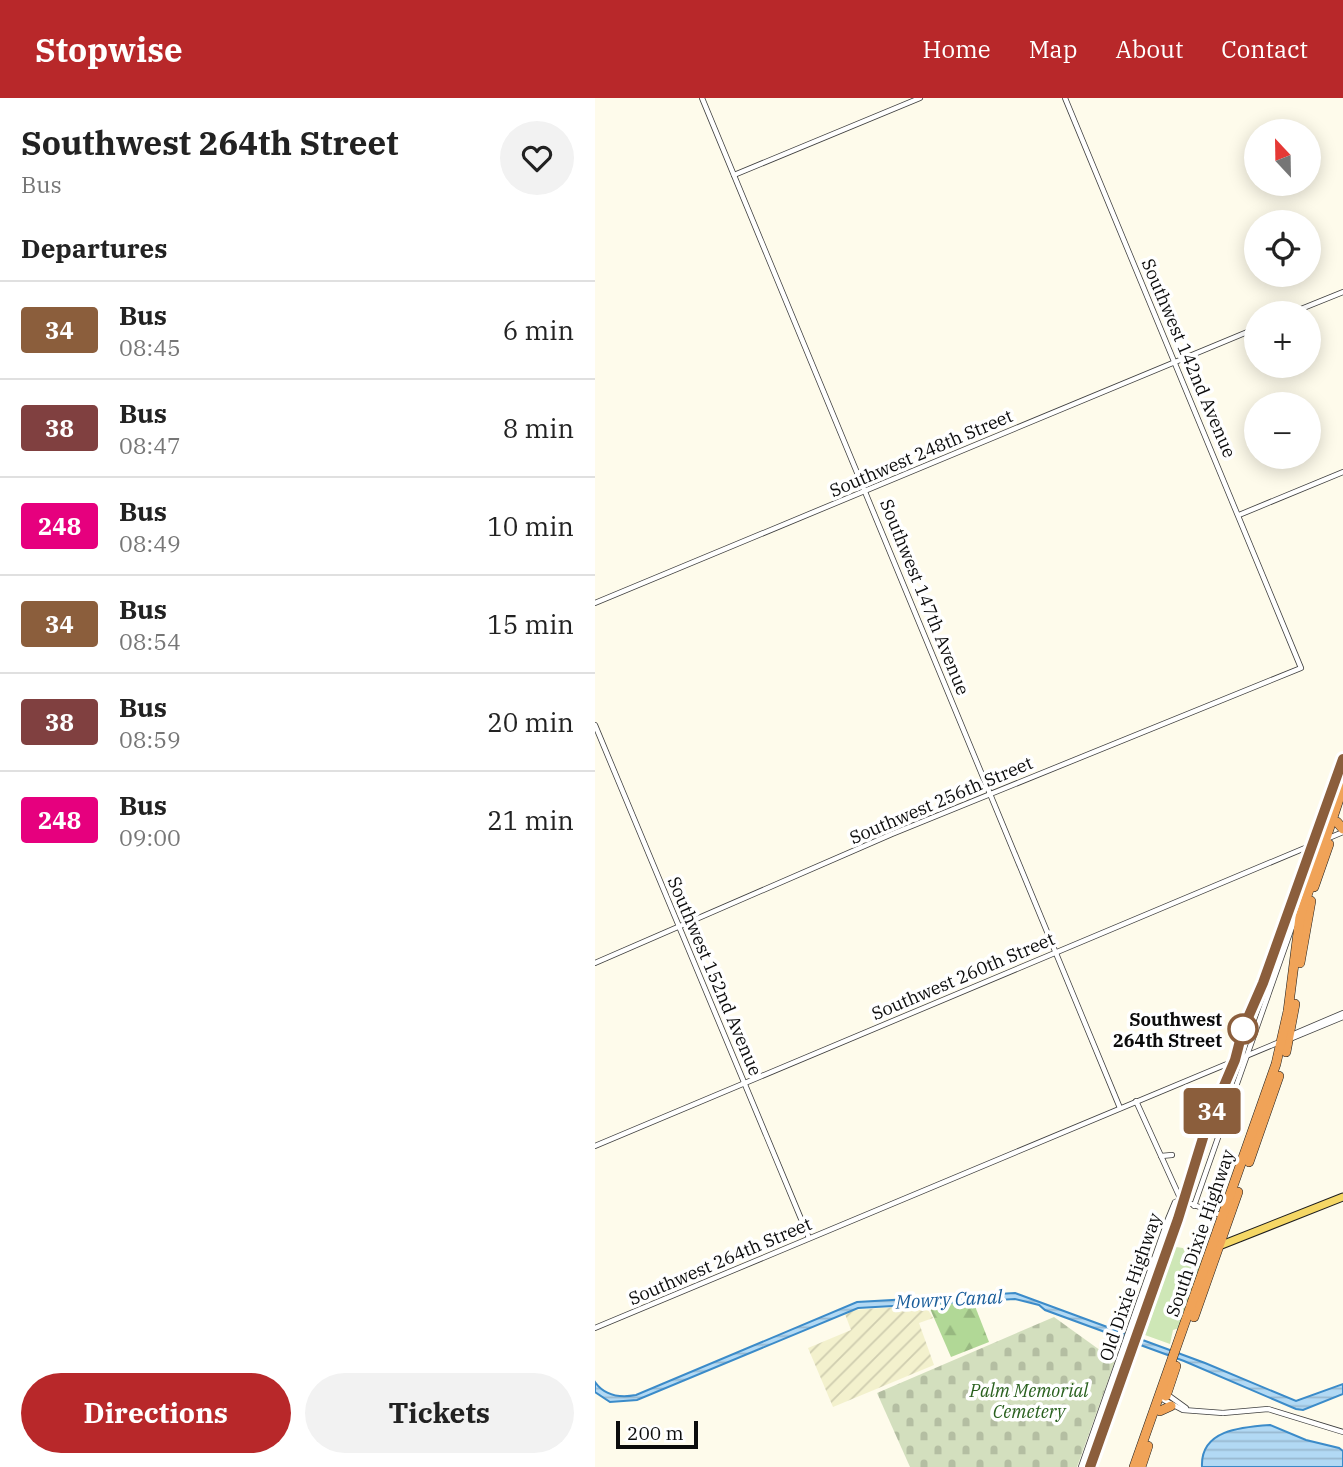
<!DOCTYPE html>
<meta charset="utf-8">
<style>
body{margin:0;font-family:"IBM Plex Serif",serif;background:#f2f2f2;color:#222;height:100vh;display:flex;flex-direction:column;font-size:26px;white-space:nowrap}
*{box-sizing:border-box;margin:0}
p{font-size:23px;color:#767676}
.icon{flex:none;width:38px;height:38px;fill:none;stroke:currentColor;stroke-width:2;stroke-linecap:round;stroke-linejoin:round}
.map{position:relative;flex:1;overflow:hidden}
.side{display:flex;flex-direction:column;background:#fff;width:595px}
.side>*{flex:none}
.badge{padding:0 14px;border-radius:5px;font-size:24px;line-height:46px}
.needle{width:46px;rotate:338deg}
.buttons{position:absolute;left:649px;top:21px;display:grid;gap:14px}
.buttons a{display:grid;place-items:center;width:77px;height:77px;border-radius:50%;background:#fff;box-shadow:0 4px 18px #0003;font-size:35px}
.scale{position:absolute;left:21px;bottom:18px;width:82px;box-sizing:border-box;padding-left:7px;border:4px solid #0c0c0c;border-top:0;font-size:19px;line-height:24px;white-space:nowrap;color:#0c0c0c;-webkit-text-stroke:5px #fff;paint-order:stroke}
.map>.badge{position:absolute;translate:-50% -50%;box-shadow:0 0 0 4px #fff}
h2{padding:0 21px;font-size:26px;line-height:63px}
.round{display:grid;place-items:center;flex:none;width:74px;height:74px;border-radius:37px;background:#f2f2f2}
.headline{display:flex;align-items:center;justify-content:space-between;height:119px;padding:0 21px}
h1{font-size:33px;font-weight:700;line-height:52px}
.cta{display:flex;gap:14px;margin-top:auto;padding:14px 21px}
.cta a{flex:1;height:80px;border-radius:42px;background:#b8282a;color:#fff;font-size:28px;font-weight:700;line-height:80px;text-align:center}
.cta a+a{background:#f2f2f2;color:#222}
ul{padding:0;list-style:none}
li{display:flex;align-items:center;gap:21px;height:98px;padding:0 21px;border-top:2px solid #e0e0e0}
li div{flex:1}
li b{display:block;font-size:26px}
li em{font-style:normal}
li .badge{min-width:77px;font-weight:700;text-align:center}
header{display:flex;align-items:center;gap:42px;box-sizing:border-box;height:98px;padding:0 35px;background:#b8282a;color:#fff}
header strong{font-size:33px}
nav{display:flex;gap:38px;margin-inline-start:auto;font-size:24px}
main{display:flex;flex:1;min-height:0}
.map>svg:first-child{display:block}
</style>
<header>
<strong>Stopwise</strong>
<nav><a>Home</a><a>Map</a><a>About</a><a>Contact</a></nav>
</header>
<main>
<section class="side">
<div class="headline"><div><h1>Southwest 264th Street</h1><p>Bus</p></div><a class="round"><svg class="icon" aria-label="heart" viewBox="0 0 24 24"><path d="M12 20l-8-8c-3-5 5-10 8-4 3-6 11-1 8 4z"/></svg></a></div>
<h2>Departures</h2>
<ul>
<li><span class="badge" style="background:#8b5e3c;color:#fff">34</span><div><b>Bus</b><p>08:45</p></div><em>6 min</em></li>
<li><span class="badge" style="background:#804040;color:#fff">38</span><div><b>Bus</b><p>08:47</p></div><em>8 min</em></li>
<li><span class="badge" style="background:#e6007e;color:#fff">248</span><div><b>Bus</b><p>08:49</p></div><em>10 min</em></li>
<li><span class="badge" style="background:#8b5e3c;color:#fff">34</span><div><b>Bus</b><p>08:54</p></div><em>15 min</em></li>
<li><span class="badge" style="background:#804040;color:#fff">38</span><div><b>Bus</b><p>08:59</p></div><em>20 min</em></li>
<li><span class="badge" style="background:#e6007e;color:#fff">248</span><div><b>Bus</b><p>09:00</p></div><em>21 min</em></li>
</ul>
<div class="cta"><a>Directions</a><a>Tickets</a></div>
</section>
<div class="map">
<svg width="748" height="1369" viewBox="0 0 748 1369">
<defs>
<pattern id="farmland-furrows" width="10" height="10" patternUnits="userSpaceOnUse" patternTransform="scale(1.75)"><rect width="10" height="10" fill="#f3f1cd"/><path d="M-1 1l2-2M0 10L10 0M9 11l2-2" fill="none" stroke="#cfcdaf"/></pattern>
<pattern id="forest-firs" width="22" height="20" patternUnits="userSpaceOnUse" patternTransform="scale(1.75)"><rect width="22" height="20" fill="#b1d896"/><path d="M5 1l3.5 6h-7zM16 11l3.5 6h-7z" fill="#97b880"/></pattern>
<pattern id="cemetery-stones" width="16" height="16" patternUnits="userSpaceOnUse" patternTransform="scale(1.75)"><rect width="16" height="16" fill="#d3dfbe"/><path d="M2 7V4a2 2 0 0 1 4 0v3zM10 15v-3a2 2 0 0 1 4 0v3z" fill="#b4bea2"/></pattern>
<pattern id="water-rules" width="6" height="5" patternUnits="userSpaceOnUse" patternTransform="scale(1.75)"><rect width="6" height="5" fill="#b2d9f4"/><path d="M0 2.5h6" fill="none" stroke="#98b9d0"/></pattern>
</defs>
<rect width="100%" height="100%" fill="#fefbeb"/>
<polygon fill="url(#farmland-furrows)" points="330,1207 338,1220 324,1225 339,1267 238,1309 213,1250 256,1232 250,1216 259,1212"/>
<polygon fill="#cee7b6" points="581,1149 588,1150 592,1159 607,1165 584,1230 578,1232 575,1246 550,1237"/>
<polygon fill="url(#forest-firs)" points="378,1203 394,1244 356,1259 333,1206"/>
<polygon fill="url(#cemetery-stones)" points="459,1219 520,1263 482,1369 315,1369 282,1295"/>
<g fill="url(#water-rules)" stroke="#3b8bc9" stroke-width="2">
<path d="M 420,1195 L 610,1265 L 701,1303 L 748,1286 L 748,1296 L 708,1312 L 701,1311 L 589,1263 L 450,1212 L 444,1207 L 420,1201 L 263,1210 L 42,1302 L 15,1304 L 0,1294 L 0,1284 C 10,1298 25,1300 41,1297 L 262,1204 Z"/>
<path d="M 675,1327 L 711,1342 L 744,1350 L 748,1353 L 748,1369 L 607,1369 C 605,1332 646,1329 675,1327 Z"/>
</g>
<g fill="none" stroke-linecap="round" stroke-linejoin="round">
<g stroke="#3f3f3f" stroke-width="6">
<g id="minor">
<polyline points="107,0 525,1010"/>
<polyline points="139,77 325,0"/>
<polyline points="696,215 748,194"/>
<polyline points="644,417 748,374"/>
<polyline points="0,505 662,230"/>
<polyline points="0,627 214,1140"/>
<polyline points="0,865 297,736 706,570 470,0"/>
<polyline points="694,938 748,915"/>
<polyline points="695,941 748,919"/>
<polyline points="541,1003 586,1102 628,1118"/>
<polyline points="0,1048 748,734"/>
<polyline points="566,1058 577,1057"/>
<polyline points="599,1108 715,778"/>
<polyline points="0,1230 687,943"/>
<polyline points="573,1297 591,1310"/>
<polyline points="569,1302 588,1312 628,1315"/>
<polyline points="628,1315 673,1311 748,1334"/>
<polyline points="486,1369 573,1121 580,1104 586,1102"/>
</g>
</g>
<g stroke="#1d1d1d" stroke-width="9">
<polyline id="major" points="624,1148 748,1099"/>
</g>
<g stroke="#1d1d1d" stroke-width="10">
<g id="highway">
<polyline points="742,724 748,731"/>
<polyline points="719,789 734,746"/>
<polyline points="705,865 716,803"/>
<polyline points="691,954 700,906"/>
<polyline points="654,1064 684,978"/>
<polyline points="599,1219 643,1094"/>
<polyline points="571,1298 581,1268"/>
<polyline points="565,1313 576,1308"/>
<polyline points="539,1369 681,966 693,913 705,819 748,689"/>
<polyline points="546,1369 553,1348"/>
</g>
</g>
<use href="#minor" stroke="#fff" stroke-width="4.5"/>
<use href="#major" stroke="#f5d765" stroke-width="7"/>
<use href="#highway" stroke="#f0a358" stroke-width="9"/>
</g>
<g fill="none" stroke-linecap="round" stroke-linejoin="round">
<g stroke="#fff" stroke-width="16">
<polyline id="line" points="495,1369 583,1121 611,1030 640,962 648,931 668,885 748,661"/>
</g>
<use href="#line" stroke="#8b5e3c" stroke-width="10"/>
</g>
<circle fill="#fff" stroke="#8b5e3c" stroke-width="3.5" cx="648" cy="931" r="14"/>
<g text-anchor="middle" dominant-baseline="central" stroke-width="7" stroke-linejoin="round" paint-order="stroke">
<g font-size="18" fill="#0c0c0c" stroke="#fff">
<text transform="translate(594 260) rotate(67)">Southwest 142nd Avenue</text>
<text transform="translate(326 355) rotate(-23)">Southwest 248th Street</text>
<text transform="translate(330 499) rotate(68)">Southwest 147th Avenue</text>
<text transform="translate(346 702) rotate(-23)">Southwest 256th Street</text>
<text transform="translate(120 878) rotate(67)">Southwest 152nd Avenue</text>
<text transform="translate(368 878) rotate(-23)">Southwest 260th Street</text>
<text transform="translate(605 1135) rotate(-71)">South Dixie Highway</text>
<text transform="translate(125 1163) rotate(-23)">Southwest 264th Street</text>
<text transform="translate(535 1189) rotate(-71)">Old Dixie Highway</text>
</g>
<g font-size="18" font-weight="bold" fill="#0c0c0c" stroke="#fff" text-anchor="end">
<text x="627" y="921">Southwest<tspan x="627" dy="21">264th Street</tspan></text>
</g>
<g font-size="18" font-style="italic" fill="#2a611f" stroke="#fff">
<text x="434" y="1292">Palm Memorial<tspan x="434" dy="21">Cemetery</tspan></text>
</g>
<g font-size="19" font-style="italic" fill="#195d9a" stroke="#fff">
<text transform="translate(354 1201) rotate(-3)">Mowry Canal</text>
</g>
</g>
</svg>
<div class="buttons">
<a><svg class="needle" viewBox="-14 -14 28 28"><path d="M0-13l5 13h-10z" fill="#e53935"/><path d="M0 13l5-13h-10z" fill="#767676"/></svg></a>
<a><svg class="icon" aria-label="locate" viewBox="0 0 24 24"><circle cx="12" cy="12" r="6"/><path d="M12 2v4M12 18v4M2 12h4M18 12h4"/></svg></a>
<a>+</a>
<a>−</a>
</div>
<div class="scale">200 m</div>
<b class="badge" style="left:617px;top:1013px;background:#8b5e3c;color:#fff">34</b>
</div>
</main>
